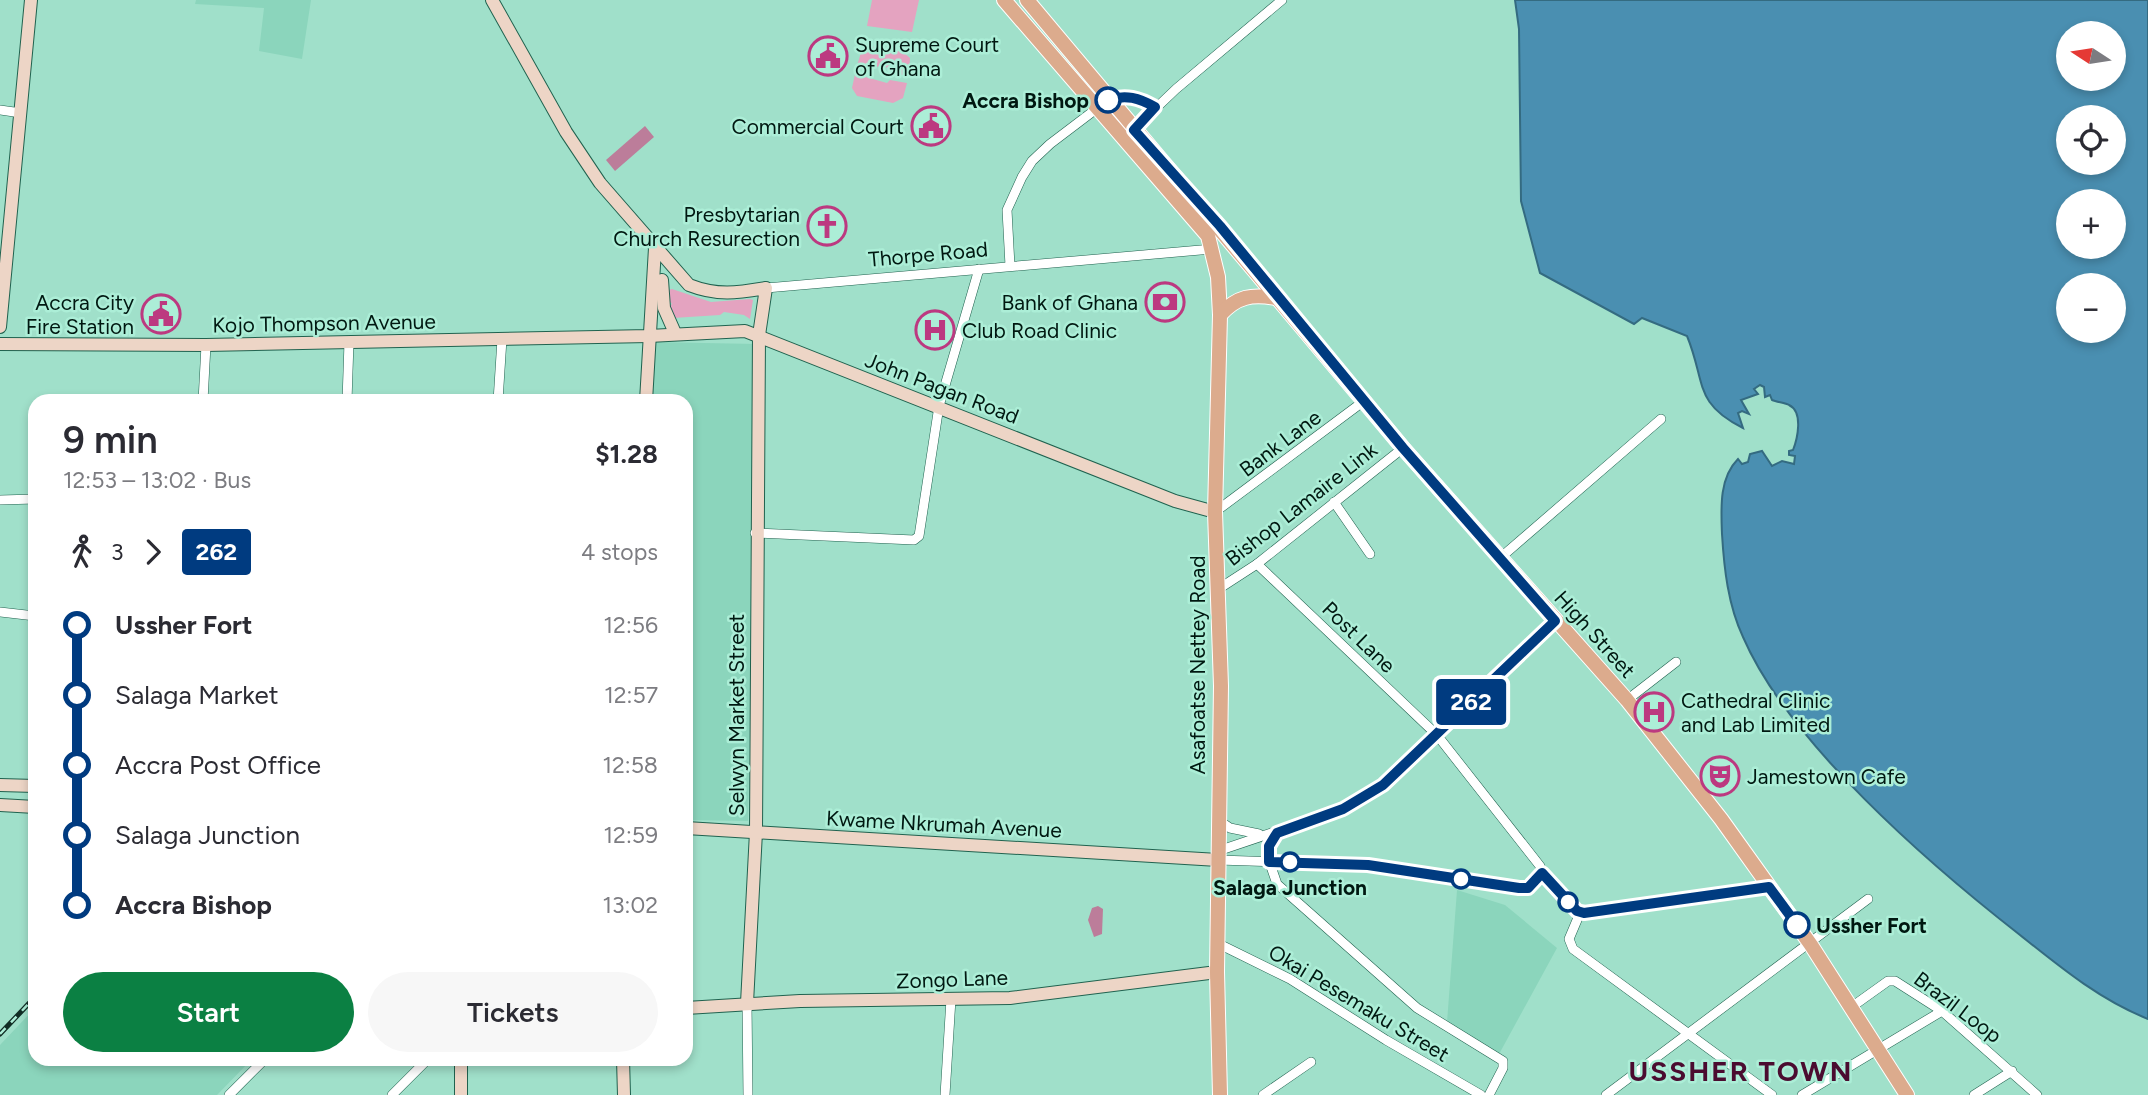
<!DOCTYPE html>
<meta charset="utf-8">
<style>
body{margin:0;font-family:Figtree,sans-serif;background:#f7f7f7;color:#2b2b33;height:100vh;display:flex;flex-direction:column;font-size:26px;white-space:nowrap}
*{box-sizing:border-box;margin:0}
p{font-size:23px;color:#7c7c81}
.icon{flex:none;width:38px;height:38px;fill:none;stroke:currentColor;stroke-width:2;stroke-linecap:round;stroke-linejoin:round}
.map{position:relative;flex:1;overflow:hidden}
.drawer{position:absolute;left:28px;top:394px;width:665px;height:672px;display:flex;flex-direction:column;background:#fff;border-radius:21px;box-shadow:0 4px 10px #0003}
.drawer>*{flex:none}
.badge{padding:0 14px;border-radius:5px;font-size:24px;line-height:46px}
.needle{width:46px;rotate:282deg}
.controls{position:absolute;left:2056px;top:21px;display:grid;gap:14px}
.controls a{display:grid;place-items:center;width:70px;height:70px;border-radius:50%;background:#fff;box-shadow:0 4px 10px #0003;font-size:35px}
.map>.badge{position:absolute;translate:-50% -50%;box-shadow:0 0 0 4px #fff}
.legs{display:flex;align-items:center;gap:10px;height:77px;padding:0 35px;font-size:23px}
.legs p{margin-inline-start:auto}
.headline{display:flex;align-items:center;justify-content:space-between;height:119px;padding:0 35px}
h1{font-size:38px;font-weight:600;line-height:52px}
.primary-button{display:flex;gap:14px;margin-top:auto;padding:14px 35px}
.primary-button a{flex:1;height:80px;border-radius:42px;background:#0b8043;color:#fff;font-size:28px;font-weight:600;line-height:80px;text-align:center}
.primary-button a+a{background:#f7f7f7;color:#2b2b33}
ul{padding:0 35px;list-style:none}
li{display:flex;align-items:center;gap:24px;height:70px;font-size:26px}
li i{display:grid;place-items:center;width:10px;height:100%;margin:0 9px;background:currentColor}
li i::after{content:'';width:18px;height:18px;margin:-9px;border:5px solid;border-radius:50%;background:#fff}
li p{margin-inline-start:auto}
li:first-child i{background:linear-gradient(#0000 50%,currentColor 0)}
li:last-child i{background:linear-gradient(currentColor 50%,#0000 0)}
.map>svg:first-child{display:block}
</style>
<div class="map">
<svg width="2148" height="1095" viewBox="0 0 2148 1095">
<rect width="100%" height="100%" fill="#a0e0ca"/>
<g fill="#8bd5bc">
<polygon points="196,0 311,0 302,59 259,51 264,8 195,4"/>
<polygon points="651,342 757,344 748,821 686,820 686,401 650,401"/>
<polygon points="1457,890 1505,905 1557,948 1498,1056 1447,1022"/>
<polygon points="35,1008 35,1059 252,1059 217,1095 0,1095 0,1045"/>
</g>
<g fill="#e4a3c0">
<polygon points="872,0 919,0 912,32 867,26"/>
<polygon points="869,46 903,52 910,58 909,76 891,73 890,68 879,66 874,69 857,66 862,49"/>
<polygon points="855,74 887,83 890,80 907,83 903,98 893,103 857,96 852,88"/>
<polygon points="672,289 711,302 750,299 753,300 750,319 744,315 724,312 720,315 673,318 669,306 672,304 668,300 668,290"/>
</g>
<g fill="#bc7d9a">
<polygon points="645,126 654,137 615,171 606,160"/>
<polygon points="1098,906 1103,909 1102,934 1094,937 1088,920 1092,908"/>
</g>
<path fill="#4a8fb1" stroke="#346b81" stroke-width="2" fill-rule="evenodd" d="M 1515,0 L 2148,0 L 2148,1019 C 2100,1000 2060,967 2020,935 C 1929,864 1789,743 1743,637 C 1728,605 1724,568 1722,534 C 1721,508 1719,478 1738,459 L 1742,464 L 1748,462 L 1750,454 L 1762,451 L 1772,466 L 1782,461 L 1794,464 L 1795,456 L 1789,455 L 1789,451 L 1793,450 C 1797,440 1804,412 1789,405 C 1786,403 1777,402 1772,400 L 1770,395 L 1765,397 L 1764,387 L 1760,385 L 1754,389 L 1758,394 L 1741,400 L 1749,414 L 1742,411 L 1738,413 L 1743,428 C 1693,403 1706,382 1687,336 L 1642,318 L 1634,324 L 1540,273 L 1521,201 L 1519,29 ZM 2068,33 L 2114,33 L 2114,79 L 2068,79 ZM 2068,117 L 2114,117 L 2114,163 L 2068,163 ZM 2068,201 L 2114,201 L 2114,247 L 2068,247 ZM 2068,285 L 2114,285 L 2114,331 L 2068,331 Z"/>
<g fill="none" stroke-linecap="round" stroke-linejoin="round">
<g stroke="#20624f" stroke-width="10">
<g id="street">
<polyline points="0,110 21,113"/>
<polyline points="1134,129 1176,89 1282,0"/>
<path d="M 1010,266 L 1007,210 L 1022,177 L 1032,161 L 1050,144 L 1108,100 C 1126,94 1139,98 1155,107"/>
<polyline points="766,288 1212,249"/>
<polyline points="203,401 206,345"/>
<polyline points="347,401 349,342"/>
<polyline points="498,401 502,339"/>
<polyline points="0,500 35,499"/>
<polyline points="1334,502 1370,554"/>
<polyline points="1215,512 1364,401"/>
<polyline points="755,533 914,540 919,536 939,406 979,269"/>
<polyline points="1499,559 1661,419"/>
<polyline points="1257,564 1437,735 1540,866 1542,873 1580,913"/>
<polyline points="1220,588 1257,564 1403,448"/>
<polyline points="0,612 35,616"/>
<polyline points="1627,700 1676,662"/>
<polyline points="1218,820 1230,828 1259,834"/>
<polyline points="1277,833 1267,855 1277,884 1417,1008 1503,1061 1503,1068 1489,1095"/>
<polyline points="1218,851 1343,809 1383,785 1555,621"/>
<polyline points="1218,860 1368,865 1519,888 1528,888 1542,873"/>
<polyline points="1580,913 1569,939 1573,949 1772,1095"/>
<polyline points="1580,913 1769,887"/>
<polyline points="1217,943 1290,979 1386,1040 1481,1095"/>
<polyline points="747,1003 748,1095"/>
<polyline points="1853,1006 1888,981 1895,981 1942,1011 2037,1095"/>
<polyline points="229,1095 265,1059"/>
<polyline points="392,1095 428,1059"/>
<polyline points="945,1095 951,999"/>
<polyline points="1263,1095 1311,1062"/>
<polyline points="1606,1095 1868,899"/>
<polyline points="1802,1095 1942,1011"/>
<polyline points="1974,1095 2012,1071"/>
</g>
</g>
<g stroke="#20624f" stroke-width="14">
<g id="secondary">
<path d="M 492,0 L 566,132 L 600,183 L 689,285 C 717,296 737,293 766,288 L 759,335 L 756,832 L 747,1003"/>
<polyline points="662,280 664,308 675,333"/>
<polyline points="0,327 31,0"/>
<polyline points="0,344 206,345 649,336 745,331 1175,501 1215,512"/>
<polyline points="646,401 655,248"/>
<polyline points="0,785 35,786"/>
<polyline points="0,805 35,807"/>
<polyline points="686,828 1218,860"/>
<polyline points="686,1008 800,1001 1010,998 1217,972"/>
<polyline points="623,1059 624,1095"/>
<polyline points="461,1095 461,1059"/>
</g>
</g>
<g stroke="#fff" stroke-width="16">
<g id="primary">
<polyline points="1004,0 1208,236 1218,277 1220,315 1215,512 1221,686 1217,972 1220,1095"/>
<polyline points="1027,0 1403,448 1627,700 1721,819 1811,945 1907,1095"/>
<path d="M 1220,315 C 1237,296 1252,294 1276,298"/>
</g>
</g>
<use href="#street" stroke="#fff" stroke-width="9"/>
<use href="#secondary" stroke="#edd5c6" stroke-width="12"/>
<use href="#primary" stroke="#dcab8d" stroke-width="14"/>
<g stroke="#112d25" stroke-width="5">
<polyline id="rail" points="0,1034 35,997"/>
</g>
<use href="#rail" stroke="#aceed7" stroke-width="2.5" stroke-dasharray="8" stroke-linecap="butt"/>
</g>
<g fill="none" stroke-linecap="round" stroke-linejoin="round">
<g stroke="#fff" stroke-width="16">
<path id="line-1" d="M 1108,100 C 1126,94 1139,98 1155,107 L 1134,130 L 1220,226 L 1403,448 L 1555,621 L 1383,785 L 1343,809 L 1277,833 L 1269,846 L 1269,862 L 1368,865 L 1519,888 L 1528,888 L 1542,873 L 1577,911 L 1584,913 L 1769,887 L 1797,925"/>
</g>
<use href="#line-1" stroke="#003b80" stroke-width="10"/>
</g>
<defs>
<g id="civic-ring" transform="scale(2.0125)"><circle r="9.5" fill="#aceed7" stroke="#bc3980" stroke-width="1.5"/><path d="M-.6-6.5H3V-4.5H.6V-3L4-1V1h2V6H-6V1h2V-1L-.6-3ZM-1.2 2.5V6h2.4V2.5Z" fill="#bc3980"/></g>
<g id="church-ring" transform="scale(2.0125)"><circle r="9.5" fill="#aceed7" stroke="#bc3980" stroke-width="1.5"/><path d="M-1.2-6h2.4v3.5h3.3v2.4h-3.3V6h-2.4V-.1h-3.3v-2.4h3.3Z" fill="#bc3980"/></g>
<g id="bank-ring" transform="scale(2.0125)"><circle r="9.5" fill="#aceed7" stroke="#bc3980" stroke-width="1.5"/><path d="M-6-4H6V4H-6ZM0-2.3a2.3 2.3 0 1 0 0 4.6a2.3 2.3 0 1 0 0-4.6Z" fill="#bc3980"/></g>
<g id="hospital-ring" transform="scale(2.0125)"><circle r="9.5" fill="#aceed7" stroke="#bc3980" stroke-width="1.5"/><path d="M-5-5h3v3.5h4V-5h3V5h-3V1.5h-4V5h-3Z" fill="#bc3980"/></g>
<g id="theatre-ring" transform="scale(2.0125)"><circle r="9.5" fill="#aceed7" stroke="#bc3980" stroke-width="1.5"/><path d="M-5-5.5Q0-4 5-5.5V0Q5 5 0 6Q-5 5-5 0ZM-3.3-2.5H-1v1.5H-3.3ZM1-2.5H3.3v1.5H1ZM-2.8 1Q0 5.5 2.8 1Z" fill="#bc3980"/></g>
</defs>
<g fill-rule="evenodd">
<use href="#civic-ring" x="828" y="56"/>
<use href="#civic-ring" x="931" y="126"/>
<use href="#church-ring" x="827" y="226"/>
<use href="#bank-ring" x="1165" y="302"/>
<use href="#civic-ring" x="161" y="314"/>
<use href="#hospital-ring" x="935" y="330"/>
<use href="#hospital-ring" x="1654" y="712"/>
<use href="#theatre-ring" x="1720" y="776"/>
</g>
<g fill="#fff" stroke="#003b80" stroke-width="3.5">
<circle cx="1108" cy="100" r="12"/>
<circle cx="1290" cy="862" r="9"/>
<circle cx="1461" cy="879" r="9"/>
<circle cx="1568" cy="902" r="9"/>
<circle cx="1797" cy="925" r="12"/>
</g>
<g text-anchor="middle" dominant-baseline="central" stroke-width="5" stroke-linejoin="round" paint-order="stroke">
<g font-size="21" fill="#001811" stroke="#aceed7" text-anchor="start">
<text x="855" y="44">Supreme Court<tspan x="855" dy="24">of Ghana</tspan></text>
<text x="904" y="126" text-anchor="end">Commercial Court</text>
<text x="800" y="214" text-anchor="end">Presbytarian<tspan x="800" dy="24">Church Resurection</tspan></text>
<text x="134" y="302" text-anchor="end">Accra City<tspan x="134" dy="24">Fire Station</tspan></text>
<text x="1138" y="302" text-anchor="end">Bank of Ghana</text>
<text x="962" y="330">Club Road Clinic</text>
<text x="1681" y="700">Cathedral Clinic<tspan x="1681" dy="24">and Lab Limited</tspan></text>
<text x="1747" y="776">Jamestown Cafe</text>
</g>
<g font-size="21" font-weight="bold" fill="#001811" stroke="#aceed7" text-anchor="end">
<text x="1089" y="100">Accra Bishop</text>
<text x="1290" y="887" text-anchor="middle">Salaga Junction</text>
<text x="1816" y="925" text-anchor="start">Ussher Fort</text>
</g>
<g font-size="21" fill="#001811" stroke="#aceed7">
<text transform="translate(928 254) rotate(-5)">Thorpe Road</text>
<text transform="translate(324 323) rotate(-1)">Kojo Thompson Avenue</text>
<text transform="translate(942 388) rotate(21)">John Pagan Road</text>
<text transform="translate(1280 443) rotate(-37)">Bank Lane</text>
<text transform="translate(1301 504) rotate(-38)">Bishop Lamaire Link</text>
<text transform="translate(1595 634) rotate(48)">High Street</text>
<text transform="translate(1359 637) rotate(44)">Post Lane</text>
<text transform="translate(1197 665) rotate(-90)">Asafoatse Nettey Road</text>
<text transform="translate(736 715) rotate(-90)">Selwyn Market Street</text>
<text transform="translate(944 824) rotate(3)">Kwame Nkrumah Avenue</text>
<text transform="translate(952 979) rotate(-2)">Zongo Lane</text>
<text transform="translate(1359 1003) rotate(31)">Okai Pesemaku Street</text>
<text transform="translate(1958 1007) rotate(37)">Brazil Loop</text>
</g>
<g font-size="28" font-weight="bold" letter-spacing="2" fill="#4b0c30" stroke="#aceed7">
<text x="1741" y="1071">USSHER TOWN</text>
</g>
</g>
</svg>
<div class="controls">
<a><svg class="needle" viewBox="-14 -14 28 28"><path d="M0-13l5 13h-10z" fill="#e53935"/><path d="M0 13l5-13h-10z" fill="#7c7c81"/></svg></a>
<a><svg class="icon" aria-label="locate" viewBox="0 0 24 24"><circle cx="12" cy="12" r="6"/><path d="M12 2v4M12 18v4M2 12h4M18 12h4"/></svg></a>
<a>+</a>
<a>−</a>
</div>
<b class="badge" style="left:1471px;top:702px;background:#003b80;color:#fff">262</b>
<section class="drawer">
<div class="headline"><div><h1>9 min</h1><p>12:53 – 13:02 · Bus</p></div><b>$1.28</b></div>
<div class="legs"><svg class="icon" aria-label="walk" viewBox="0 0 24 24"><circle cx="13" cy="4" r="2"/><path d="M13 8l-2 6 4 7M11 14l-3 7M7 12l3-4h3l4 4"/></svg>3<svg class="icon" aria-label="forward" viewBox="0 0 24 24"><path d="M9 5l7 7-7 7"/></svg><b class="badge" style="background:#003b80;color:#fff">262</b><p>4 stops</p></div>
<ul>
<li><i style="color:#003b80"></i><b>Ussher Fort</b><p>12:56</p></li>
<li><i style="color:#003b80"></i><span>Salaga Market</span><p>12:57</p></li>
<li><i style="color:#003b80"></i><span>Accra Post Office</span><p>12:58</p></li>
<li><i style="color:#003b80"></i><span>Salaga Junction</span><p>12:59</p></li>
<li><i style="color:#003b80"></i><b>Accra Bishop</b><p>13:02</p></li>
</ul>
<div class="primary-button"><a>Start</a><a>Tickets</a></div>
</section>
</div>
